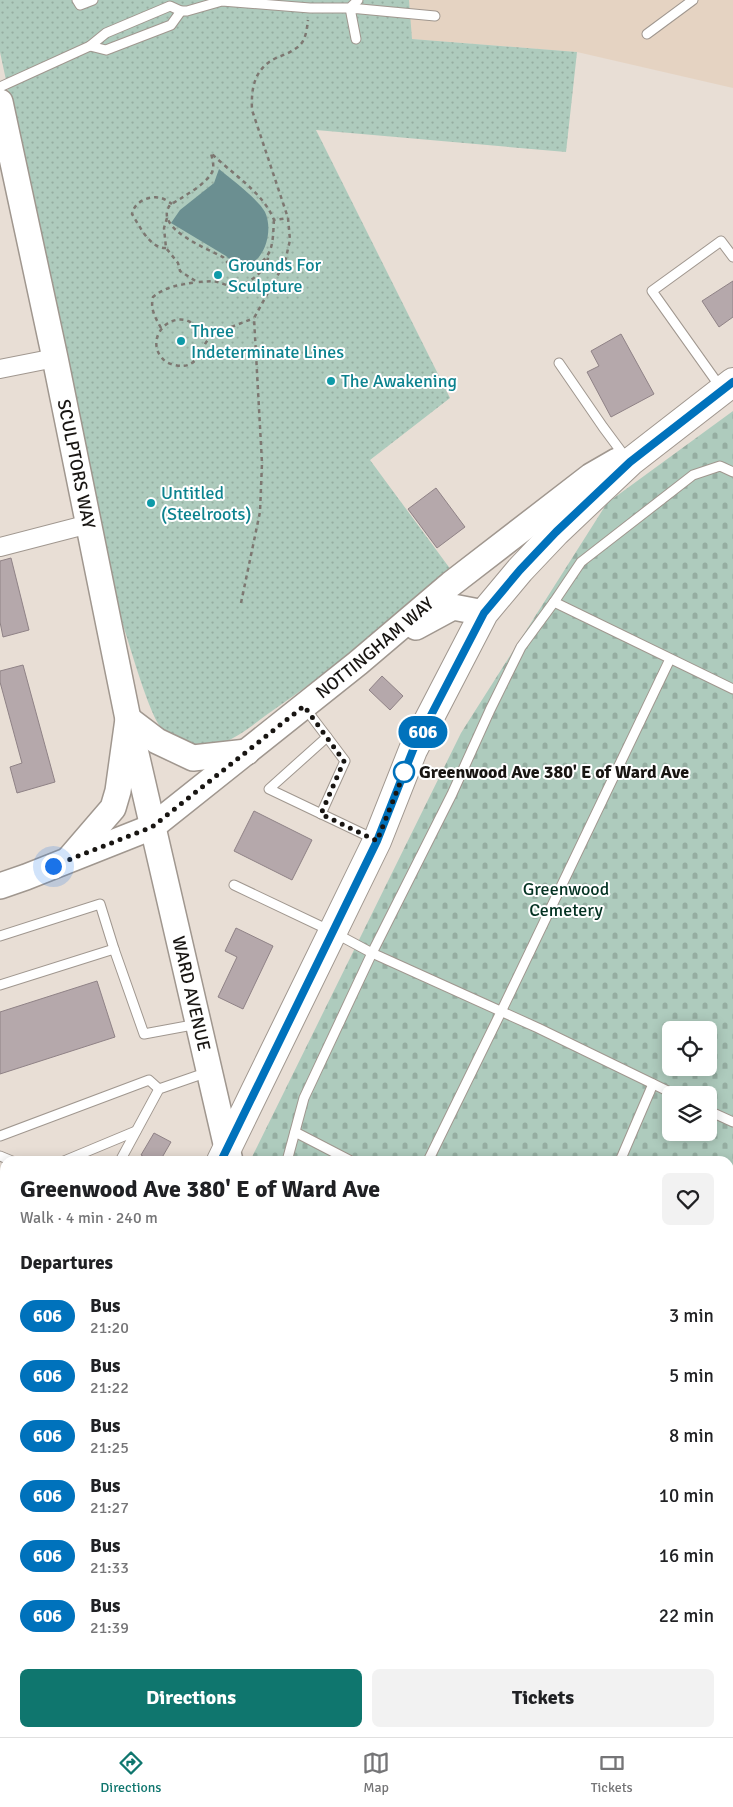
<!DOCTYPE html>
<meta charset="utf-8">
<style>
body{margin:0;font-family:Signika,sans-serif;background:#f2f2f2;color:#202124;height:100vh;display:flex;flex-direction:column;font-size:19px;white-space:nowrap}
*{box-sizing:border-box;margin:0}
p{font-size:16px;color:#757577}
.icon{flex:none;width:28px;height:28px;fill:none;stroke:currentColor;stroke-width:2;stroke-linecap:round;stroke-linejoin:round}
.map{position:relative;flex:1;overflow:hidden}
.drawer{position:absolute;left:0px;top:1156px;width:734px;height:581px;display:flex;flex-direction:column;background:#fff;border-radius:15px 15px 0 0;box-shadow:0 2px 12px #0003}
.drawer>*{flex:none}
.badge{padding:0 10px;border-radius:16px;font-size:18px;line-height:32px}
.tools{position:absolute;left:662px;top:1021px;display:grid;gap:10px}
.tools a{display:grid;place-items:center;width:55px;height:55px;border-radius:8px;background:#fff;box-shadow:0 2px 12px #0003;font-size:25px}
.you{position:absolute;width:25px;height:25px;margin:-12px;border:4px solid #fff;border-radius:50%;background:#1a73e8;box-shadow:0 0 0 8px #1a73e833}
.map>.badge{position:absolute;translate:-50% -50%;box-shadow:0 0 0 2px #fff}
h2{padding:0 20px;font-size:19px;line-height:45px}
.round{display:grid;place-items:center;flex:none;width:52px;height:52px;border-radius:8px;background:#f2f2f2}
.overview{display:flex;align-items:center;justify-content:space-between;height:85px;padding:0 20px}
h1{font-size:24px;font-weight:800;line-height:38px}
.action{display:flex;gap:10px;margin-top:auto;padding:10px 20px}
.action a{flex:1;height:58px;border-radius:8px;background:#0f766e;color:#fff;font-size:20px;font-weight:800;line-height:58px;text-align:center}
.action a+a{background:#f2f2f2;color:#202124}
ul{padding:0;list-style:none}
li{display:flex;align-items:center;gap:15px;height:60px;padding:0 20px}
li div{flex:1}
li b{display:block;font-size:19px}
li em{font-style:normal}
li .badge{min-width:55px;font-weight:700;text-align:center}
.tabs{display:flex;justify-content:space-around;align-items:center;height:70px;border-top:1px solid #e0e0e0;background:#fff;font-size:14px;color:#757577}
.tabs a{display:grid;justify-items:center;gap:2px}
.tabs .on{color:#0f766e}
.map>svg:first-child{display:block}
</style>
<div class="map">
<svg width="733" height="1737" viewBox="0 0 733 1737">
<defs>
<pattern id="cemetery-stones" width="16" height="16" patternUnits="userSpaceOnUse" patternTransform="scale(1.25)"><rect width="16" height="16" fill="#aecbbd"/><path d="M2 7V4a2 2 0 0 1 4 0v3zM10 15v-3a2 2 0 0 1 4 0v3z" fill="#95ada1"/></pattern>
<pattern id="park-dots" width="8" height="8" patternUnits="userSpaceOnUse" patternTransform="scale(1.25)"><rect width="8" height="8" fill="#aecbbd"/><path d="M2 2h.1M6 6h.1" fill="none" stroke="#95ada1" stroke-width="1.8" stroke-linecap="round"/></pattern>
</defs>
<rect width="100%" height="100%" fill="#e8ded5"/>
<polygon fill="#e5d3c2" points="409,0 733,0 733,88 577,52 411,39"/>
<path fill="url(#cemetery-stones)" fill-rule="evenodd" d="M 733,411 L 733,1708 L 729,1707 L 729,1161 L 250,1161 L 461,733 L 607,503 ZM 671,1030 L 709,1030 L 709,1068 L 671,1068 ZM 671,1095 L 709,1095 L 709,1132 L 671,1132 Z"/>
<g fill="url(#park-dots)">
<path d="M 0,0 L 409,0 L 412,39 L 577,52 L 566,152 L 316,130 L 450,398 L 370,460 L 454,574 C 393,620 334,668 272,711 C 257,721 239,738 221,743 C 196,749 181,745 162,728 C 150,718 129,642 122,622 L 0,52 Z"/>
<polygon points="0,1188 5,1191 5,1210 0,1220"/>
</g>
<path fill="#6b8f91" d="M 219,169 C 231,179 259,200 265,212 C 277,238 255,284 226,256 L 171,223 L 180,210 L 214,183 Z"/>
<g fill="#b5a8ab" stroke="#8f8286">
<polygon points="733,281 733,317 719,327 702,301"/>
<polygon points="621,334 654,394 611,417 587,372 599,366 591,351"/>
<polygon points="436,488 465,527 437,548 408,509"/>
<polygon points="11,558 29,630 3,637 0,622 0,561"/>
<polygon points="23,665 55,782 17,793 10,767 22,763 0,682 0,671"/>
<polygon points="382,676 403,696 390,710 369,690"/>
<polygon points="254,811 312,840 292,880 234,851"/>
<polygon points="236,928 273,946 243,1009 218,997 237,957 225,951"/>
<polygon points="97,981 115,1037 0,1074 0,1012"/>
<polygon points="154,1133 171,1142 160,1161 144,1161 146,1158 141,1155"/>
</g>
<g fill="none" stroke-linecap="round" stroke-linejoin="round">
<g stroke="#a0978f" stroke-width="11">
<g id="lane">
<polyline points="77,0 80,5 93,0"/>
<polyline points="647,34 693,0"/>
<polyline points="356,39 350,8 435,16"/>
<polyline points="90,46 106,50 171,25 181,11"/>
<polyline points="0,87 90,46 106,33 170,6 181,11 187,11 222,1 310,8 350,8 358,0"/>
<polyline points="559,363 603,427 626,458"/>
<polyline points="721,388 652,291 721,241 733,257"/>
<polyline points="554,602 733,689"/>
<polyline points="305,708 327,737 269,789 374,839"/>
<polyline points="321,814 345,761 327,737"/>
<polyline points="234,885 333,932 372,953 538,1028 676,1095"/>
<polyline points="0,936 100,904 114,949"/>
<polyline points="0,985 114,949 144,1034 198,1024"/>
<polyline points="709,1111 733,1122"/>
<polyline points="295,1132 351,1161"/>
<polyline points="0,1136 149,1080 159,1089"/>
<polyline points="0,1156 12,1161"/>
<polyline points="64,1161 136,1131"/>
<polyline points="120,1161 159,1089 208,1072"/>
<polyline points="287,1161 304,1098 372,953 452,794 490,710 521,647 554,602 581,562 693,475 720,466 733,472"/>
<polyline points="428,1161 501,1012 670,659"/>
<polyline points="620,1161 653,1084"/>
<polyline points="0,1254 5,1243"/>
<polyline points="729,1325 733,1317"/>
<polyline points="729,1348 733,1350"/>
<polyline points="0,1395 5,1385"/>
<polyline points="0,1466 5,1461"/>
<polyline points="729,1534 733,1536"/>
<polyline points="729,1668 733,1669"/>
</g>
</g>
<g stroke="#a0978f" stroke-width="20">
<g id="street">
<polyline points="0,369 55,358"/>
<polyline points="0,547 89,524"/>
<polyline points="443,1732 458,1737"/>
<polyline points="353,1737 354,1732"/>
<polyline points="599,1737 600,1732"/>
</g>
</g>
<g stroke="#a0978f" stroke-width="28">
<g id="secondary">
<path id="s1" d="M 0,102 L 55,358 L 128,719 L 230,1161"/>
<polyline points="416,627 453,607 484,613"/>
<polyline points="70,858 113,808 118,791 128,719 157,741 193,758 247,752"/>
<path id="s2" d="M 0,886 L 26,877 L 152,827 L 358,663 L 451,584 L 591,476 L 617,461 L 630,462"/>
<polyline points="729,1708 733,1709"/>
</g>
</g>
<g stroke="#a0978f" stroke-width="30">
<g id="primary">
<polyline points="221,1161 377,841 413,750 484,613 520,570 556,532 630,462 733,382"/>
<polyline points="0,1608 5,1598"/>
</g>
</g>
<g stroke="#7d7771" stroke-width="2.5" stroke-dasharray="4 4" stroke-linecap="butt">
<path d="M 167,218 L 164,228 L 166,248 L 178,263 L 180,271 L 197,282 L 214,281 L 236,288 C 252,281 267,271 269,253"/>
<path d="M 274,220 C 273,231 274,246 267,256 C 256,272 233,273 223,257 C 208,249 153,228 170,205 C 181,198 211,182 213,169 C 214,164 212,158 211,153 C 232,174 263,192 274,220 L 288,218"/>
<path d="M 166,248 C 150,249 139,225 132,214 C 134,202 149,195 161,198 C 165,199 169,202 172,204"/>
<path d="M 161,328 C 155,317 150,309 153,297 C 166,286 180,285 197,282"/>
<path d="M 210,337 C 203,332 194,322 185,320 C 164,316 147,341 162,358 C 165,362 170,364 175,365 C 200,371 199,346 211,337 C 220,330 243,323 254,318"/>
<path d="M 241,603 L 260,512 L 262,463 L 254,318 L 285,262 L 290,240 L 288,218 L 252,110 C 251,88 254,69 276,58 C 284,55 294,51 300,45 C 306,39 307,28 308,20"/>
</g>
<use href="#lane" stroke="#fff" stroke-width="9"/>
<use href="#street" stroke="#fff" stroke-width="18"/>
<use href="#secondary" stroke="#fff" stroke-width="25"/>
<use href="#primary" stroke="#fff" stroke-width="28"/>
</g>
<g fill="none" stroke-linecap="round" stroke-linejoin="round">
<g stroke="#fff" stroke-width="11">
<polyline id="line" points="221,1161 377,841 413,750 484,613 520,570 556,532 630,462 733,382"/>
</g>
<use href="#line" stroke="#0072bc" stroke-width="8"/>
<polyline stroke="#181512" stroke-width="5" stroke-dasharray="0 9" points="53,866 152,827 304,706 344,761 321,814 377,841 406,768 404,772"/>
</g>
<g fill="#0f9aa8" stroke="#fff" stroke-width="2">
<circle cx="218" cy="275" r="5"/>
<circle cx="181" cy="341" r="5"/>
<circle cx="331" cy="381" r="5"/>
<circle cx="151" cy="503" r="5"/>
</g>
<circle fill="#fff" stroke="#0072bc" stroke-width="2.5" cx="404" cy="772" r="10"/>
<g text-anchor="middle" dominant-baseline="central" stroke-width="4" stroke-linejoin="round" paint-order="stroke">
<g font-size="18" fill="#0d838f" stroke="#fff" text-anchor="start">
<text x="228" y="265">Grounds For<tspan x="228" dy="21">Sculpture</tspan></text>
<text x="191" y="331">Three<tspan x="191" dy="21">Indeterminate Lines</tspan></text>
<text x="341" y="381">The Awakening</text>
<text x="161" y="493">Untitled<tspan x="161" dy="21">(Steelroots)</tspan></text>
</g>
<g font-size="18" fill="#181512" stroke="#fff">
<text stroke="none"><textPath href="#s1" startOffset="370">SCULPTORS WAY</textPath></text>
<text stroke="none"><textPath href="#s2" startOffset="449">NOTTINGHAM WAY</textPath></text>
<text stroke="none"><textPath href="#s1" startOffset="912">WARD AVENUE</textPath></text>
</g>
<g font-size="18" font-weight="bold" fill="#181512" stroke="#fff" text-anchor="start">
<text x="419" y="772">Greenwood Ave 380' E of Ward Ave</text>
</g>
<g font-size="18" fill="#033222" stroke="#fff">
<text x="566" y="889">Greenwood<tspan x="566" dy="21">Cemetery</tspan></text>
</g>
</g>
</svg>
<div class="tools">
<a><svg class="icon" aria-label="locate" viewBox="0 0 24 24"><circle cx="12" cy="12" r="6"/><path d="M12 2v4M12 18v4M2 12h4M18 12h4"/></svg></a>
<a><svg class="icon" aria-label="layers" viewBox="0 0 24 24"><path d="M12 4l9 5-9 5-9-5zM3 14l9 5 9-5"/></svg></a>
</div>
<div class="you" style="left:53px;top:866px"></div>
<b class="badge" style="left:423px;top:732px;background:#0072bc;color:#fff">606</b>
<section class="drawer">
<div class="overview"><div><h1>Greenwood Ave 380' E of Ward Ave</h1><p>Walk · 4 min · 240 m</p></div><a class="round"><svg class="icon" aria-label="heart" viewBox="0 0 24 24"><path d="M12 20l-8-8c-3-5 5-10 8-4 3-6 11-1 8 4z"/></svg></a></div>
<h2>Departures</h2>
<ul>
<li><span class="badge" style="background:#0072bc;color:#fff">606</span><div><b>Bus</b><p>21:20</p></div><em>3 min</em></li>
<li><span class="badge" style="background:#0072bc;color:#fff">606</span><div><b>Bus</b><p>21:22</p></div><em>5 min</em></li>
<li><span class="badge" style="background:#0072bc;color:#fff">606</span><div><b>Bus</b><p>21:25</p></div><em>8 min</em></li>
<li><span class="badge" style="background:#0072bc;color:#fff">606</span><div><b>Bus</b><p>21:27</p></div><em>10 min</em></li>
<li><span class="badge" style="background:#0072bc;color:#fff">606</span><div><b>Bus</b><p>21:33</p></div><em>16 min</em></li>
<li><span class="badge" style="background:#0072bc;color:#fff">606</span><div><b>Bus</b><p>21:39</p></div><em>22 min</em></li>
</ul>
<div class="action"><a>Directions</a><a>Tickets</a></div>
</section>
</div>
<nav class="tabs">
<a class="on"><svg class="icon" aria-label="directions" viewBox="0 0 24 24"><path d="M12 3l9 9-9 9-9-9zM9 14v-3h6M13 9l2 2-2 2"/></svg>Directions</a>
<a><svg class="icon" aria-label="map" viewBox="0 0 24 24"><path d="M3 6l6-2 6 2 6-2v14l-6 2-6-2-6 2zM9 4v14M15 6v14"/></svg>Map</a>
<a><svg class="icon" aria-label="tickets" viewBox="0 0 24 24"><path d="M3 7h18v10H3zM15 7v10"/></svg>Tickets</a>
</nav>
